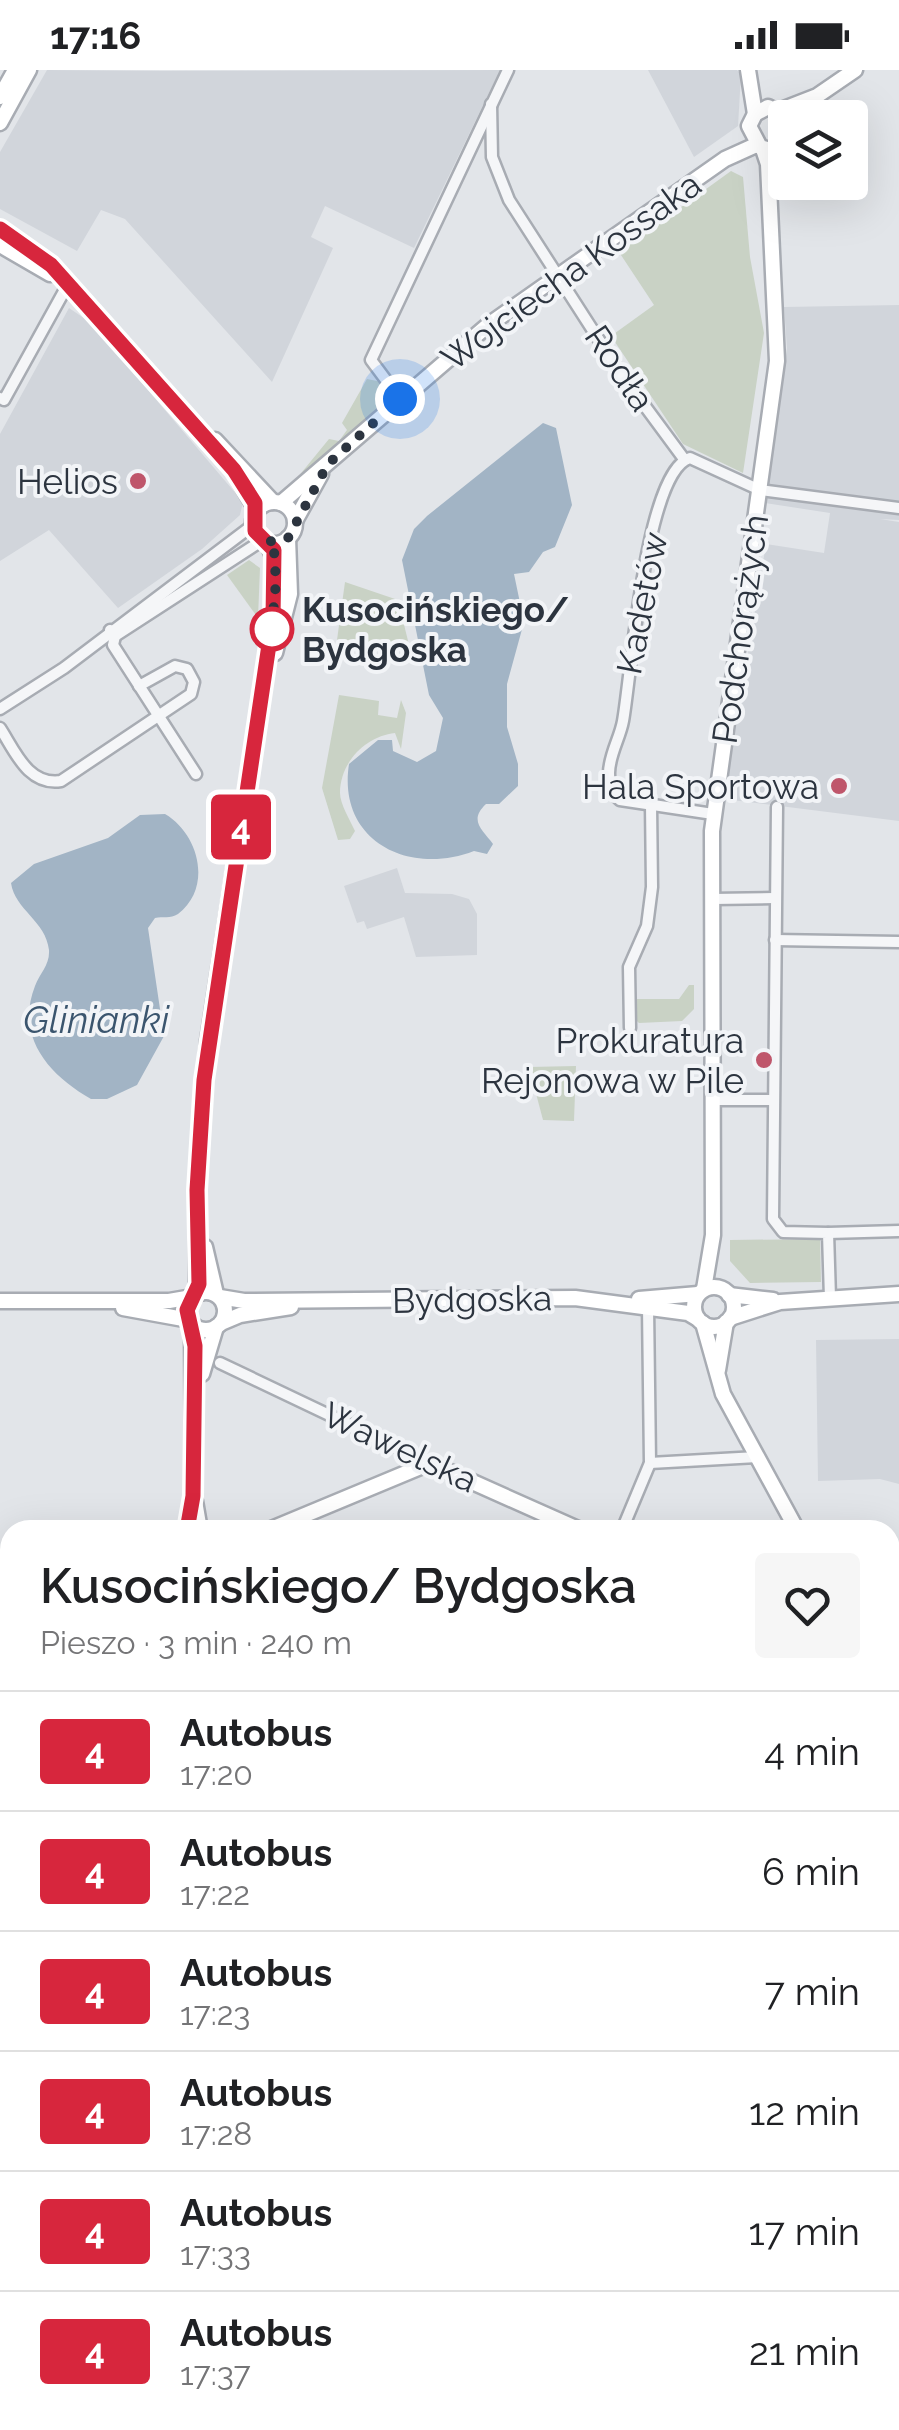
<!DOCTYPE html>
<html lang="pl">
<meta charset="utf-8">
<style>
body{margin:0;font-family:Raleway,sans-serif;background:#f6f6f6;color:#202124;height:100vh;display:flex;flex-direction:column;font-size:38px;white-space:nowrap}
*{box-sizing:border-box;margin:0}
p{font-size:32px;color:#757577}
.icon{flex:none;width:55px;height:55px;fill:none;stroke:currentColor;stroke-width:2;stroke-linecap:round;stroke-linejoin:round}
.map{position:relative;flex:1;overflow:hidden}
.sheet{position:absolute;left:0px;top:1450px;width:900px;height:910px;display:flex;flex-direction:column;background:#fff;border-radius:30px 30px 0 0;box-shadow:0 10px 40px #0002}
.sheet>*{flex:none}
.badge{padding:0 20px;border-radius:8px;font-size:35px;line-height:65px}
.fabs{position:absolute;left:768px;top:30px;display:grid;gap:20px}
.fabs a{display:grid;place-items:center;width:100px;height:100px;border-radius:10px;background:#fff;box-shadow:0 10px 40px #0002;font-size:50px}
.you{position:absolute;width:50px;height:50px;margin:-25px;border:8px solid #fff;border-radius:50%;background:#1a73e8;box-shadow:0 0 0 15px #1a73e833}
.map>.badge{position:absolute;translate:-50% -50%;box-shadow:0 0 0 5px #fff}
.round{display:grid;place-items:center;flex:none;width:105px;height:105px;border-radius:10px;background:#f6f6f6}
.summary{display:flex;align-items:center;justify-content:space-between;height:170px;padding:0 40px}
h1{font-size:48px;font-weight:600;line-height:75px}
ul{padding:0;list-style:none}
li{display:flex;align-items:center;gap:30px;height:120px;padding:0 40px;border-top:2px solid #e0e0e0}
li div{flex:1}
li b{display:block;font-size:38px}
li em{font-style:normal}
li .badge{min-width:110px;font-weight:700;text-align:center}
.status{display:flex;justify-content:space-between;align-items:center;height:70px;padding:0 50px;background:#fff;direction:ltr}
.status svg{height:28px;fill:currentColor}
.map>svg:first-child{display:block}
</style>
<div class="status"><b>17:16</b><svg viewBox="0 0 49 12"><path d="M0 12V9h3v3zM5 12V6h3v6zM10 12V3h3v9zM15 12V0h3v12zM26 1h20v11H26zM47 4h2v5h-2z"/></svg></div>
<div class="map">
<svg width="899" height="2360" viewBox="0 0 899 2360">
<rect width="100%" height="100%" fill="#e2e5e9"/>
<g fill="#d1d5db">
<polygon points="47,0 162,1 500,0 414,178 325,136 311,167 333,178 272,312 125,149 101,140 77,181 0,139 0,82"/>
<polygon points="648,0 737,0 741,5 738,56 694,87"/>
<polygon points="899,235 899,450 880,449 899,452 899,751 724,729 766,474 824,483 830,443 765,433 787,278 784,237"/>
<polygon points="69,238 91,253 243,432 240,445 202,479 118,538 49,460 0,491 0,364"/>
<polygon points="397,798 405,823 452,824 469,829 477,844 477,885 416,887 404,847 367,859 364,851 357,853 344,816"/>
<polygon points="899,1269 899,1414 880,1409 818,1411 816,1270"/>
<polygon points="899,1923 899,2058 892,2058 899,2070 899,2107 890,2121 890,1926"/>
<polygon points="304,2350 695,2350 678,2360 312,2360"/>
</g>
<g fill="#c9d2c5">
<polygon points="731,101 743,107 750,187 764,263 743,403 683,374 611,266 654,235 619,182"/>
<polygon points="367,309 382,312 389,332 311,397 295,417 293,413 329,369 339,371 347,360 342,353"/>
<polygon points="249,490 260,498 258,548 227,505"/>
<polygon points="345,512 398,530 409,575 337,570"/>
<path d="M 339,625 L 379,631 L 378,645 L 397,648 L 401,630 L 406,643 L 401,679 L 395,663 C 366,666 340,692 340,723 C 340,734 350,750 355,761 L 350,769 L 338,770 L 322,718 Z"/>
<polygon points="689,915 694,915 694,939 682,951 639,953 634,948 634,929 679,929"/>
<polygon points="576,996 574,1051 543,1050 529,997"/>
<polygon points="820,1169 821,1212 750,1213 730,1191 730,1170"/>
</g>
<g fill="#a2b4c5">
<path d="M 543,353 L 556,358 L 572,435 L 555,477 L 543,482 L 529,502 L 514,504 L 524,552 L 507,614 L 507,657 L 518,694 L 518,716 L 499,734 L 486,734 C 468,751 483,760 493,774 L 487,784 L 474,781 C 410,806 337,772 349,694 L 378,670 L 392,670 L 393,681 L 417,692 L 436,681 L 443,648 L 429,625 L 402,490 L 414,459 L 427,446 Z"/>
<path d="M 140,745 L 165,744 C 199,764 213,817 178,844 C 170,849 163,846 155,848 L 148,858 L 164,966 L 137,1015 L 107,1029 L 91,1029 C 49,1005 15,967 35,916 C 40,903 50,895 49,880 C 46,851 15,840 11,813 L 34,794 L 108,768 Z"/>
</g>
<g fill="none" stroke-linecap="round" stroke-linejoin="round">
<g stroke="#a8acb3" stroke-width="15">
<g id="street">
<polyline points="491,34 492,87 509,130 619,301 684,389"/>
<polyline points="0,328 4,330 67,216"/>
<polyline points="400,329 371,290 508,0"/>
<polyline points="110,560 115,566 263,470"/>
<polyline points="115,566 113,575 196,704"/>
<polyline points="0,639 64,598 253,455"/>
<path d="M 0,658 C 15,681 28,716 61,711 L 191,624 L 194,612 L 187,599 L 175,596 L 139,616"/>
<polyline points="777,737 773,1149 783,1162 828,1163 830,1228"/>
<path d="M 713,744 L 620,730 C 611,723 609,714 609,703 C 609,685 620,668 623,651 C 631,608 645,401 690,388 L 760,420 L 899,438"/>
<polyline points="713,829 774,828"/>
<polyline points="775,870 899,872"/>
<polyline points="630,958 629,897 647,856 652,817 651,735"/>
<polyline points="713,1030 773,1030"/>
<polyline points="828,1163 899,1161"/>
<polyline points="220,1293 430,1393"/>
<polyline points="650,1393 757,1387"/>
<polyline points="622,1460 650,1393 648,1237"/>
<polyline points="0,1576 10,1571"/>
<polyline points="890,1750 899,1754"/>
<polyline points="890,1799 899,1786"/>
<polyline points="0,1811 10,1820"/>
<polyline points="890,1850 899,1878"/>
<polyline points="890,1915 899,1913"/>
<polyline points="0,1917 10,1903"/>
<polyline points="0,2326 10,2324"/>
</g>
</g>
<g stroke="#a8acb3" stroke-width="19">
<g id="secondary">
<polyline points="748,0 755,44"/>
<polyline points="0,27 15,0"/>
<polyline points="781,40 817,26 855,0"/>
<polyline points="0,53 29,0"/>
<polyline points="785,74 770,80 760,77 749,56 755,44 768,37 789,48"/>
<polyline points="0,159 61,205 233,400 257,441"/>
<polyline points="0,175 50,204"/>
<polyline points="215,370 273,432"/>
<circle cx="274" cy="453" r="21"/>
<polyline points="281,433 487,256 725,89 756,75"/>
<polyline points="295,451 321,404"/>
<polyline points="275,583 290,524 288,468"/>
<polyline points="205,1177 216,1224"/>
<circle cx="714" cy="1237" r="20"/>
<polyline points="704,1219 713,1165 712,761 777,291 768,94 763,79"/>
<circle cx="206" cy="1241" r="19"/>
<polyline points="197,1223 197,1108 208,971 276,527 275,491 267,472"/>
<polyline points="729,1225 773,1230"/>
<polyline points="220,1227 244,1231 575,1228 688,1243 698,1249"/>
<polyline points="639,1229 698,1224"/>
<polyline points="0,1231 169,1231 192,1227"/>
<polyline points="123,1238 189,1250"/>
<polyline points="730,1248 780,1232 899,1224"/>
<polyline points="221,1253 240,1245 291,1237"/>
<polyline points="703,1253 723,1324 797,1460"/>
<polyline points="718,1300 726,1252"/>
<polyline points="202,1304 216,1257"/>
<polyline points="195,1431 200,1460"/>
<polyline points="187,1460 193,1426 192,1254"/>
<polyline points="269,1460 430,1393 580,1460"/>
<polyline points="890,1605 899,1609"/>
<polyline points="0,2045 10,2031"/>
<polyline points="0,2130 10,2137"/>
<polyline points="295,2350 303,2360"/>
</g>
</g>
<use href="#street" stroke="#f5f6f8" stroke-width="10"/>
<use href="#secondary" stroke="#fff" stroke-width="14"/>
<g stroke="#7e8691" stroke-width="6">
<g id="rail">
<polyline points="890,2181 899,2170"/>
<polyline points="697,2360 711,2350"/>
</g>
</g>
<use href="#rail" stroke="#f2f4f7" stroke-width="2.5" stroke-dasharray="8" stroke-linecap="butt"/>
</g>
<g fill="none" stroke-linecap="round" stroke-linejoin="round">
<g stroke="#fff" stroke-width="22">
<polyline id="line" points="0,159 51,195 234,400 255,433 255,461 274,480 273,548 204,1010 197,1120 199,1214 187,1240 195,1276 193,1426 187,1460"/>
</g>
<use href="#line" stroke="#d7263d" stroke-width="15"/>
<polyline stroke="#2c343f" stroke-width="10" stroke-dasharray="0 18" points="272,559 271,566 276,512 274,480 267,472 288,468 328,394 400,329"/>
</g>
<g fill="#bf566b" stroke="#f2f4f7" stroke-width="4">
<circle cx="138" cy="411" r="10"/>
<circle cx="839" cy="716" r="10"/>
<circle cx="764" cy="990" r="10"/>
</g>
<circle fill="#fff" stroke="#d7263d" stroke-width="5" cx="272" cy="559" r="20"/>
<g text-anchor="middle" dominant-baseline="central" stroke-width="8" stroke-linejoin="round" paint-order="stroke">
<g font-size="35" fill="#2c343f" stroke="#f2f4f7">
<text transform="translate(571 201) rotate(-36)">Wojciecha Kossaka</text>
<text transform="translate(620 298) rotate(56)">Rodła</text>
<text transform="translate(642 533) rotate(-79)">Kadetów</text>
<text transform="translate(740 559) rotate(-82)">Podchorążych</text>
<text transform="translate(472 1229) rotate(-1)">Bydgoska</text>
<text transform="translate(400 1377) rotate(25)">Wawelska</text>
</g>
<g font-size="35" fill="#2c343f" stroke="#f2f4f7" text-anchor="end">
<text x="118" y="411">Helios</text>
<text x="819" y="716">Hala Sportowa</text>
<text x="744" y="970">Prokuratura<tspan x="744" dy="40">Rejonowa w Pile</tspan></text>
</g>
<g font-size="35" font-weight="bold" fill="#2c343f" stroke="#f2f4f7" text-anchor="start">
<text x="302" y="539">Kusocińskiego/<tspan x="302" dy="40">Bydgoska</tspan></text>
</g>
<g font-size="38" font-style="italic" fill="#3b556e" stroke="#f2f4f7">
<text x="96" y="949">Glinianki</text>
</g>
</g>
</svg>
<div class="fabs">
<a><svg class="icon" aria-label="layers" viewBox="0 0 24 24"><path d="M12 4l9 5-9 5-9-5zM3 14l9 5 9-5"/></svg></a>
</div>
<div class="you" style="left:400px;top:329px"></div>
<b class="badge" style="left:241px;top:757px;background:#d7263d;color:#fff">4</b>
<section class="sheet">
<div class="summary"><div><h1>Kusocińskiego/ Bydgoska</h1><p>Pieszo · 3 min · 240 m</p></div><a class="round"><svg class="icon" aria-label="heart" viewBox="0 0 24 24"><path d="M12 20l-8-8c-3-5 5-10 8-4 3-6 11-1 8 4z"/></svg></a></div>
<ul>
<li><span class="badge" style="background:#d7263d;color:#fff">4</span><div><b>Autobus</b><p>17:20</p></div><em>4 min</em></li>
<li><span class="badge" style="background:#d7263d;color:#fff">4</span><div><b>Autobus</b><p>17:22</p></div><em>6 min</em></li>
<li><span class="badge" style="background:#d7263d;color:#fff">4</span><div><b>Autobus</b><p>17:23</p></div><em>7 min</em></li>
<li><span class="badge" style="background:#d7263d;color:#fff">4</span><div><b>Autobus</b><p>17:28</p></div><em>12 min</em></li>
<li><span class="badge" style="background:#d7263d;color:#fff">4</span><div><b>Autobus</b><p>17:33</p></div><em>17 min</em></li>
<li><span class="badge" style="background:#d7263d;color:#fff">4</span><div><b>Autobus</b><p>17:37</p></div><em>21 min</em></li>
</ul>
</section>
</div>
